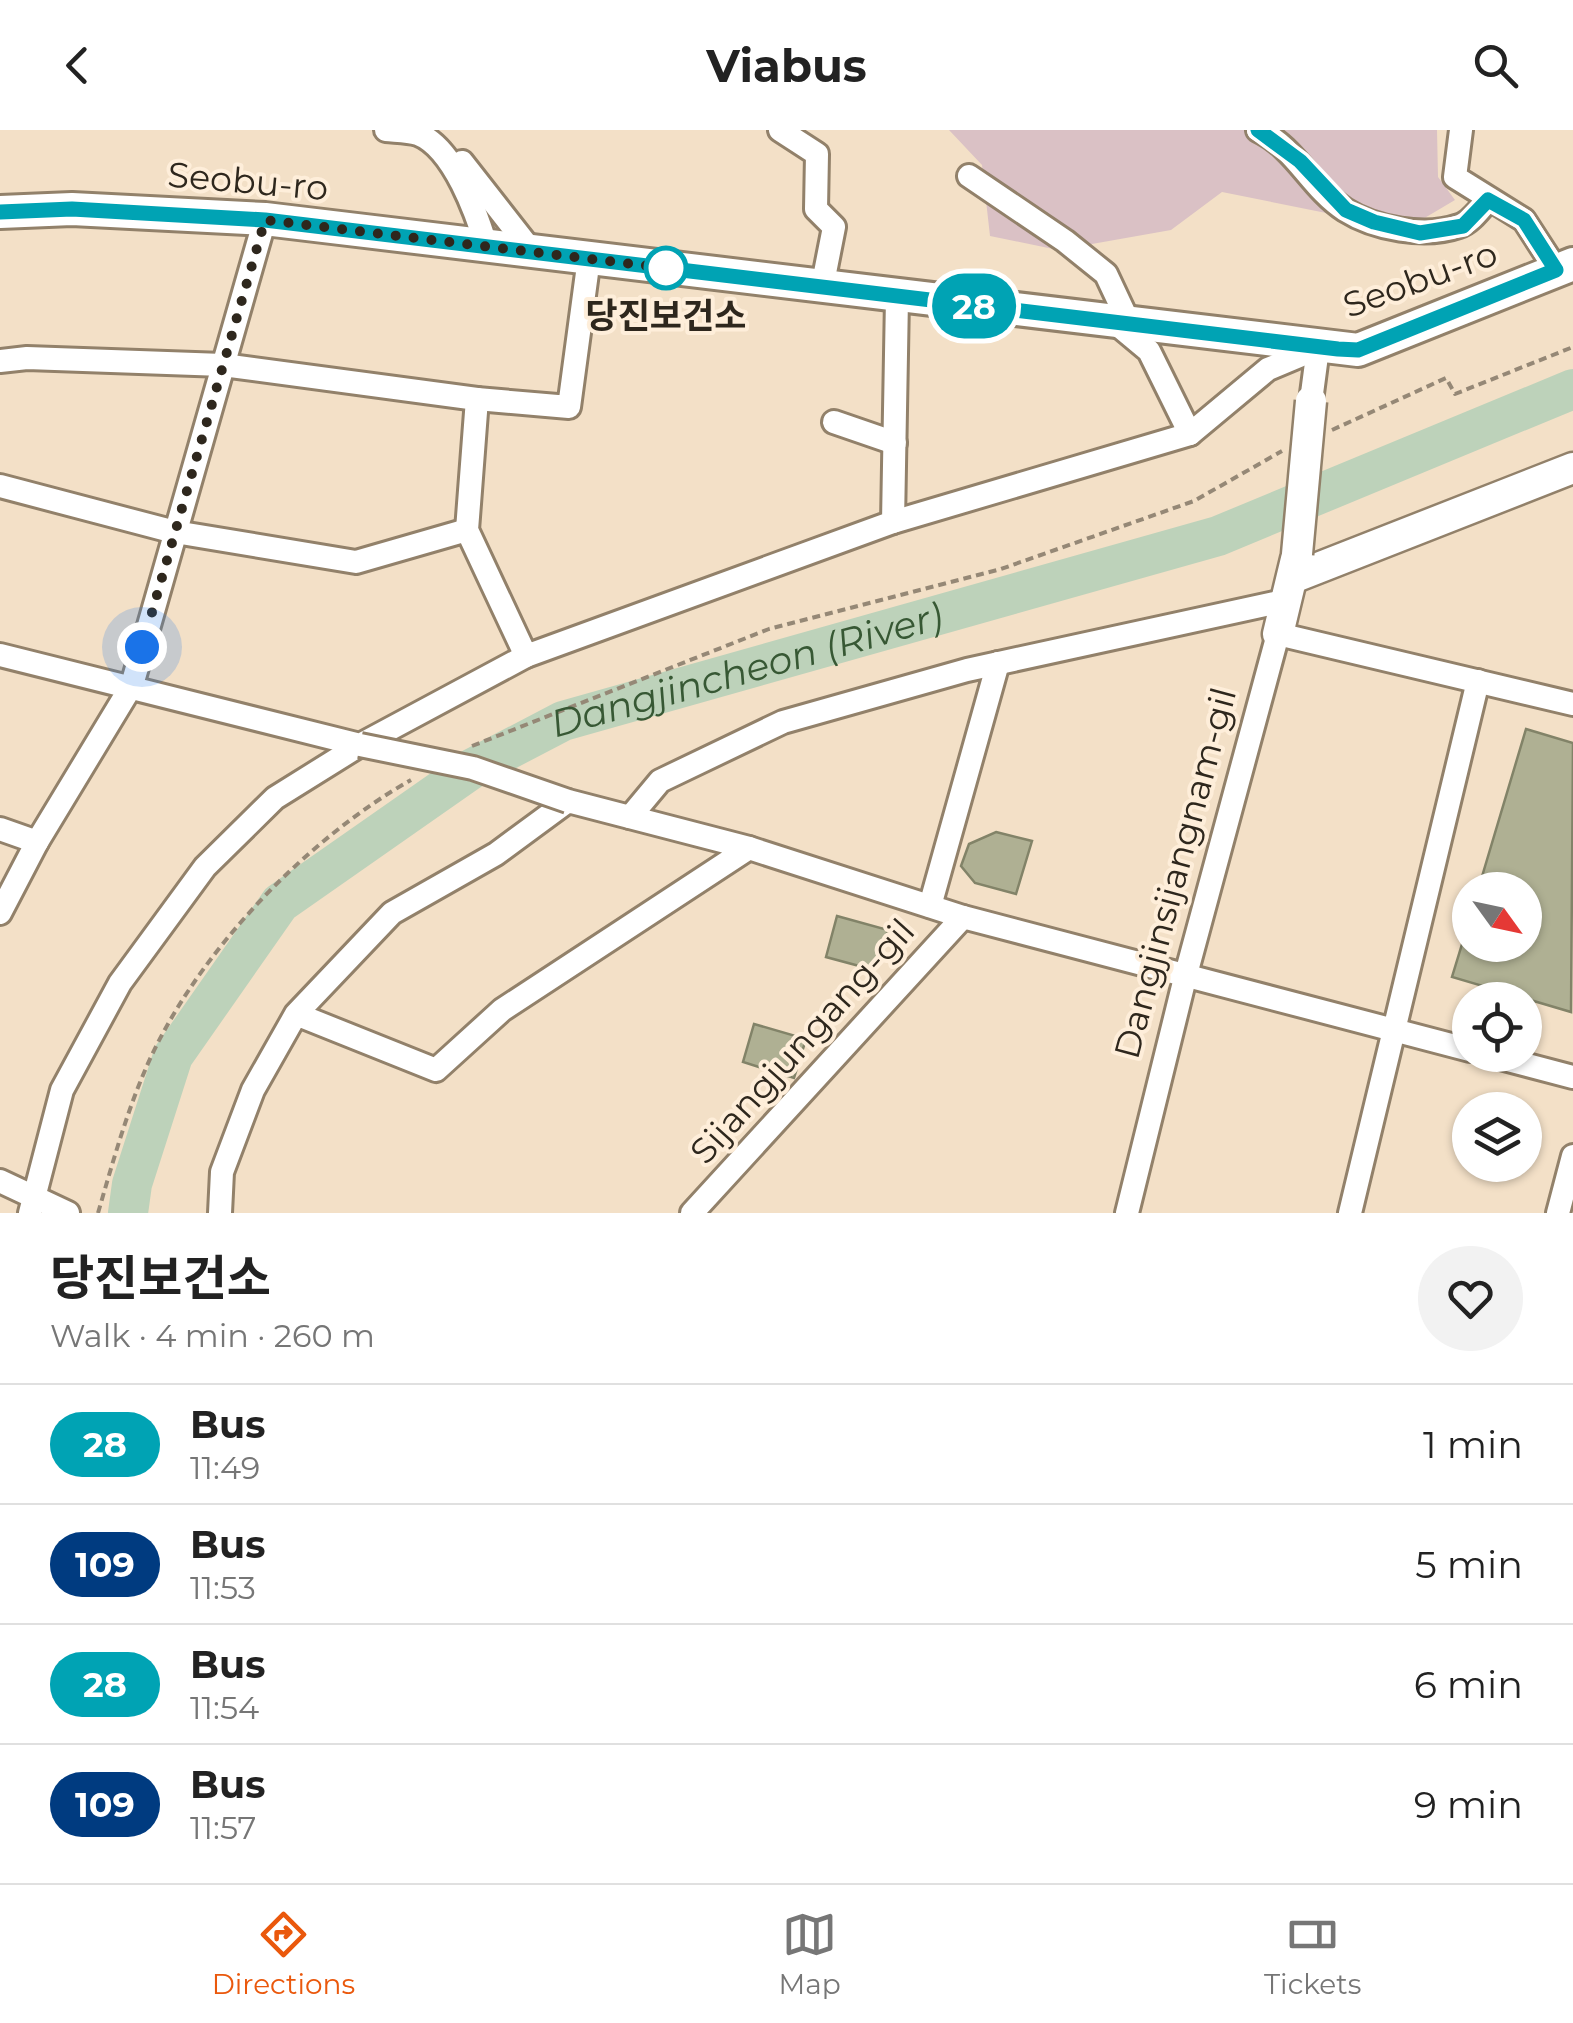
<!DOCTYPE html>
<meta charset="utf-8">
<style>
body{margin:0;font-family:Montserrat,"Noto Sans KR",sans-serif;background:#f2f2f2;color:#222;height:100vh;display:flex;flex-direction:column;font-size:38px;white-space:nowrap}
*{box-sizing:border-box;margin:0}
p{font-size:32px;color:#767676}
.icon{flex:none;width:55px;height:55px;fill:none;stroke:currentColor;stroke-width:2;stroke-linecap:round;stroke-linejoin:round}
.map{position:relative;height:1083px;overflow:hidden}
.drawer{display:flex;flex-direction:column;background:#fff;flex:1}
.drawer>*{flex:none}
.badge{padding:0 20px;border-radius:32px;font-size:35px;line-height:65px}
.needle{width:65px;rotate:123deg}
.tools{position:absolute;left:1452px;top:742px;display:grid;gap:20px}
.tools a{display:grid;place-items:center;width:90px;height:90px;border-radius:50%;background:#fff;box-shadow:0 2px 8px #0004;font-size:50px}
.you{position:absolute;width:50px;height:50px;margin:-25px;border:8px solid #fff;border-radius:50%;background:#1a73e8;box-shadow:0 0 0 15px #1a73e833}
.map>.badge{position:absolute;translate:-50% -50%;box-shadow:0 0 0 5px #fff}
.round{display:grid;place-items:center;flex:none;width:105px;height:105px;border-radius:52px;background:#f2f2f2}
.headline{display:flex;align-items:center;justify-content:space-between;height:170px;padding:0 50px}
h1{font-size:48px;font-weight:700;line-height:75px}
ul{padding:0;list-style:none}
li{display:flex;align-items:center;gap:30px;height:120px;padding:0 50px;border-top:2px solid #e0e0e0}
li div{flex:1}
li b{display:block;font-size:38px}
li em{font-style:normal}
li .badge{min-width:110px;font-weight:700;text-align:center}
header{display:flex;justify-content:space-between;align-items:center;height:130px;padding:0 50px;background:#fff;font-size:45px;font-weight:700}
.menu{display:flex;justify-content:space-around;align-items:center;height:140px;border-top:2px solid #e0e0e0;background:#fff;font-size:28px;color:#767676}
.menu a{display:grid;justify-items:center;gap:5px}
.menu .active{color:#ea580c}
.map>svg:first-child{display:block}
</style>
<header><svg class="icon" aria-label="back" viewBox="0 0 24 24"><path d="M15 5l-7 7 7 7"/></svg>Viabus<svg class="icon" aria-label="search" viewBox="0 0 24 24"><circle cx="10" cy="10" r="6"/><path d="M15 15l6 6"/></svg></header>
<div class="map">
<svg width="1573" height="1083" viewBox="0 0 1573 1083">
<rect width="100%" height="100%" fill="#f3e0c7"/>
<polygon fill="#dac1c5" points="949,0 1437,0 1438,47 1455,70 1406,99 1222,62 1171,100 1058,120 990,106 982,35"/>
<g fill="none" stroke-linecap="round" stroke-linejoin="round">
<path stroke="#bdd2ba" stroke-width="40" id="s1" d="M 128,1083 L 132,1054 L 173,926 L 280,773 L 473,638 L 563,591 L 1218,406 L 1573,259"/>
</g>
<g fill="#afb093" stroke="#828368" stroke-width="2.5">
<polygon points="1526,599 1573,613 1571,882 1452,847 1470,788 1470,815 1525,815 1525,760 1478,760"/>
<polygon points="996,702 1032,711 1016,764 975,753 961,736 969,714"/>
<polygon points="837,786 888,800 874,840 826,827"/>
<polygon points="754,894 806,909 794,948 743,932"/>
</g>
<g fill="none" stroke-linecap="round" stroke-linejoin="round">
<g stroke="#92816a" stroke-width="28">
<g id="minor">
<path d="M 386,0 C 396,1 409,1 418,4 C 454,18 477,85 487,118"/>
<polyline points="780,0 817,24 816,79 834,97 822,158"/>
<path d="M 1258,0 C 1296,18 1310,57 1345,80 C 1375,99 1425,108 1459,96 C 1470,93 1480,79 1488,70"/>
<polyline points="1461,0 1455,47 1524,90 1557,141"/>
<polyline points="462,32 534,124"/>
<polyline points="969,46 1065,111 1106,144 1129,193"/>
<polyline points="589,128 569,277 477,269 467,400 526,526 893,392 897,168"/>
<polyline points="1113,191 1149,221 1190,304 1268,239 1318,218"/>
<polyline points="0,231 27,228 223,235 477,269"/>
<polyline points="1311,271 1318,218"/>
<polyline points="834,292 895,313"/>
<polyline points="0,356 175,402 356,432 467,400"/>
<polyline points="893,392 1190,304"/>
<polyline points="0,525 360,615 526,526"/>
<polyline points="630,687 660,651 783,592 967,540 1288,470"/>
<polyline points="0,699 37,712"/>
<polyline points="930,776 998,533"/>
<polyline points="0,783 37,712 132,555 265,89"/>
<polyline points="963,787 1470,920"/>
<polyline points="1489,925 1573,947"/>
<polyline points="0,1051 68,1083"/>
<polyline points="30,1083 62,960 120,853 205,737 275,668 360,615"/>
<polyline points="220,1083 222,1042 253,960 296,884 392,783 496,724 568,671 749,718 502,880 436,940 296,884"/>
<polyline points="692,1083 963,787 749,718"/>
<polyline points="1127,1083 1185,848 1278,504 1573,574"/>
<polyline points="1350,1083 1478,551"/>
<polyline points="1558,1083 1573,1026"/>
</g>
</g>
<g stroke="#92816a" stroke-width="35">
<g id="tertiary">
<polyline points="1295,447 1573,338"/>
<polyline points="1278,504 1296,429"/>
</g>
</g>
<g stroke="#92816a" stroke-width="38">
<polyline id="secondary" points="0,82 72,79 265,89 1358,220 1573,134"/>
</g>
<g stroke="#958876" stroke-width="4" stroke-dasharray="8 5" stroke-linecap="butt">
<polyline points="1332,300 1446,248 1455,264 1573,217"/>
<polyline points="472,616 769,499 1001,439 1194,371 1282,321"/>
<path d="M 98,1083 C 112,1035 126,984 146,938 C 194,826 306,709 411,650"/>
</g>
<use href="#minor" stroke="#fff" stroke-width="22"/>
<use href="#tertiary" stroke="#fff" stroke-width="30"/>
<use href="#secondary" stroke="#fff" stroke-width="32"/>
<g stroke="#92816a" stroke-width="28" stroke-linecap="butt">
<polyline id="minor-bridge" points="360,615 473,638 568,671"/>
</g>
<g stroke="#92816a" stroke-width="35" stroke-linecap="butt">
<polyline id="tertiary-bridge" points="1297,424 1311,271"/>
</g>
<use href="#minor-bridge" stroke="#fff" stroke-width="22"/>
<use href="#tertiary-bridge" stroke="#fff" stroke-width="30"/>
</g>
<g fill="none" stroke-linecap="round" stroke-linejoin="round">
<g stroke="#fff" stroke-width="22">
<polyline id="line" points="0,82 72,79 265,90 1338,219 1358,220 1556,140 1524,90 1488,70 1463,96 1420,103 1374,92 1346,80 1300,31 1258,0"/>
</g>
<use href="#line" stroke="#00a3b4" stroke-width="15"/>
<polyline stroke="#2e271d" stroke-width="10" stroke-dasharray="0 18" points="142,517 265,90 666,138"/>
</g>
<circle fill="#fff" stroke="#00a3b4" stroke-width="5" cx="666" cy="138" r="20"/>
<g text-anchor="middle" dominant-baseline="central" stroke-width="8" stroke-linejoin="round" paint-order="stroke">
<g font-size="35" fill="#2e271d" stroke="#feeeda">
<text transform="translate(248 51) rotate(5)">Seobu-ro</text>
<text transform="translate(1420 149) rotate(-20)">Seobu-ro</text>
<text transform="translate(1175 743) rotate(-75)">Dangjinsijangnam-gil</text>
<text transform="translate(802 911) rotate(-48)">Sijangjungang-gil</text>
</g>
<g font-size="35" font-weight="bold" fill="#2e271d" stroke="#feeeda">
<text x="666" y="185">당진보건소</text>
</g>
<g font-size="38" font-style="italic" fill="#375834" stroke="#feeeda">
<text stroke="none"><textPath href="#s1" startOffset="878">Dangjincheon (River)</textPath></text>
</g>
</g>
</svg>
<div class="tools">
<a><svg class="needle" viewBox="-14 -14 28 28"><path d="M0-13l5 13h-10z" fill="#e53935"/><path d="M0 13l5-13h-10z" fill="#767676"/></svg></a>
<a><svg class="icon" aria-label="locate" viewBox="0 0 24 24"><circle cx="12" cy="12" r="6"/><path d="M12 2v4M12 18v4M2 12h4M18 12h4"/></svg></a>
<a><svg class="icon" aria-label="layers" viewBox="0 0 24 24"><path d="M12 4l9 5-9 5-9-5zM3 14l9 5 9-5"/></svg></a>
</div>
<div class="you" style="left:142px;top:517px"></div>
<b class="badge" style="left:974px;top:176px;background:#00a3b4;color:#fff">28</b>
</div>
<section class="drawer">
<div class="headline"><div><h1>당진보건소</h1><p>Walk · 4 min · 260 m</p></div><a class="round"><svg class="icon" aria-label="heart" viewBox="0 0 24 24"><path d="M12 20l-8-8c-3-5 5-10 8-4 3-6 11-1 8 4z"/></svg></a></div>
<ul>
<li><span class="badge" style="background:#00a3b4;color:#fff">28</span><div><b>Bus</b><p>11:49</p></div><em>1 min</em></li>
<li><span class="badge" style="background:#003b80;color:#fff">109</span><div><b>Bus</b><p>11:53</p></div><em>5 min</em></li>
<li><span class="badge" style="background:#00a3b4;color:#fff">28</span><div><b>Bus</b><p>11:54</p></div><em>6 min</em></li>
<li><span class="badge" style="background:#003b80;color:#fff">109</span><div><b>Bus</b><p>11:57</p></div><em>9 min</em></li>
</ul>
</section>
<nav class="menu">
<a class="active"><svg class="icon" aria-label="directions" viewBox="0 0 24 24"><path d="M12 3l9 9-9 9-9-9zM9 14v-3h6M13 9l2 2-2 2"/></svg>Directions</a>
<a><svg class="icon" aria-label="map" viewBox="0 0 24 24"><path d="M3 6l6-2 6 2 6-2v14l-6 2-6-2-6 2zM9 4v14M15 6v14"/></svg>Map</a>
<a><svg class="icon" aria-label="tickets" viewBox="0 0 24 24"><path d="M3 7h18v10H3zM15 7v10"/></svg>Tickets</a>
</nav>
